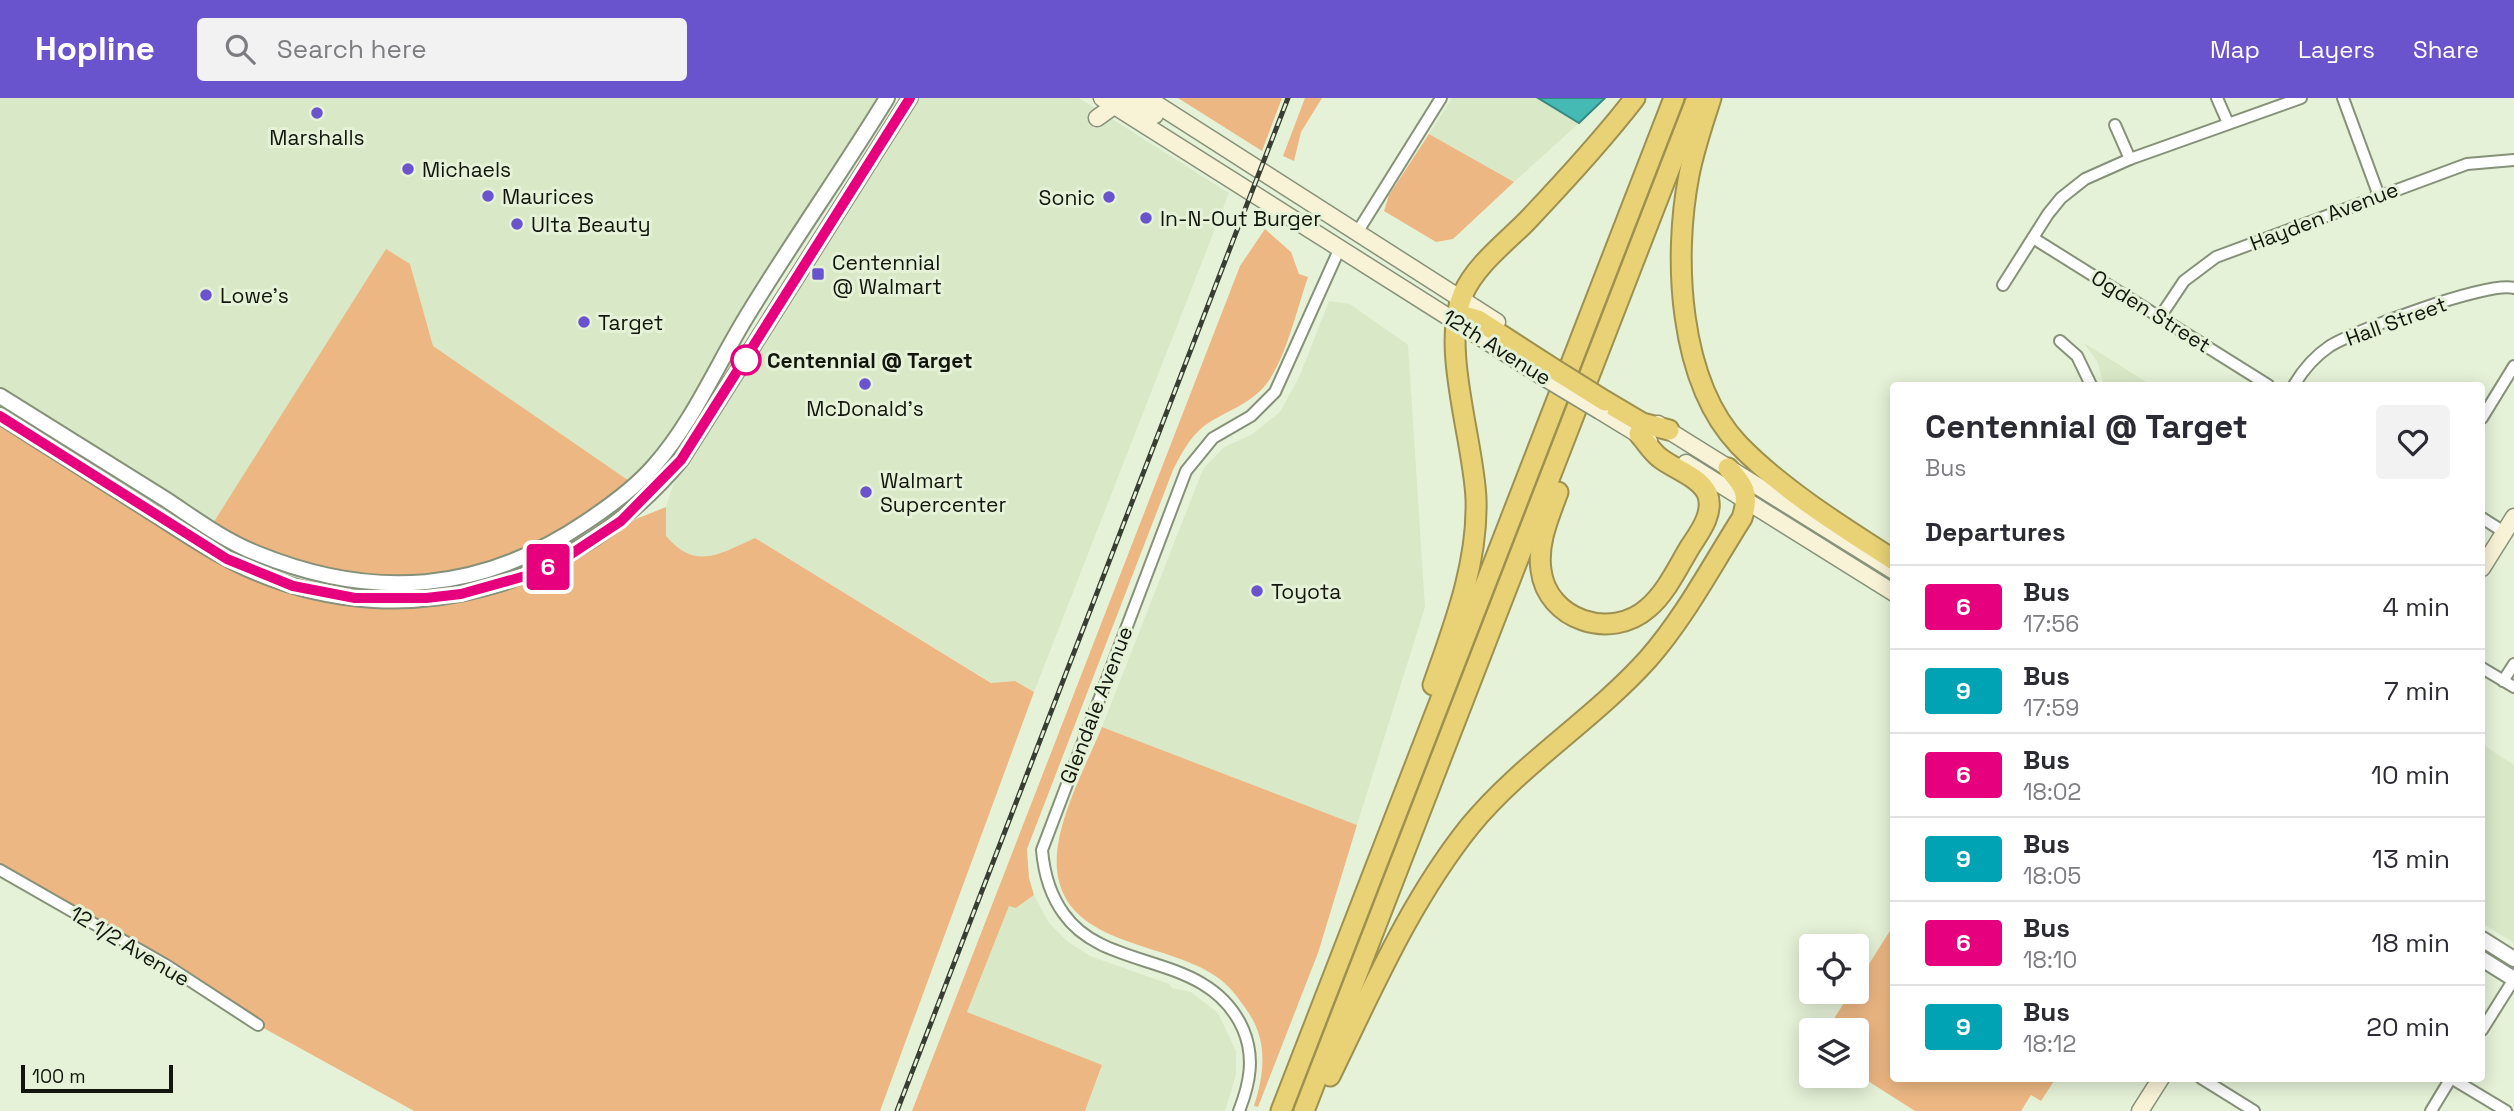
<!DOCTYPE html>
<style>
body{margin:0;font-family:"Space Grotesk",sans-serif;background:#f2f2f3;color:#2b2b33;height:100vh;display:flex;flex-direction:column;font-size:26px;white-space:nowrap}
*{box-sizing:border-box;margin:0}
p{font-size:23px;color:#7c7c81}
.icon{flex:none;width:38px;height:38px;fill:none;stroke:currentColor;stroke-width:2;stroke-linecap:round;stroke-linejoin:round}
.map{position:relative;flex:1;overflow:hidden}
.side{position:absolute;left:1890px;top:284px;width:595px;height:700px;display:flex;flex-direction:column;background:#fff;border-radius:7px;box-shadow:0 4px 18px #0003}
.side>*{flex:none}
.badge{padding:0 14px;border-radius:5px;font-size:24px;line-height:46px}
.buttons{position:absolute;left:1799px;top:836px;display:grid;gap:14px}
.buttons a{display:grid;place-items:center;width:70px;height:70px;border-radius:7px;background:#fff;box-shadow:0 4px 18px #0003;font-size:35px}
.scale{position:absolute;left:21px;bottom:18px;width:152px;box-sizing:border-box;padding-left:7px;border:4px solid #12160d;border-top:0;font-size:19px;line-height:24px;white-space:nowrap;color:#12160d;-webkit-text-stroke:5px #e5f2d7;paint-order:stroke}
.map>.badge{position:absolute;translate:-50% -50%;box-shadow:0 0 0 4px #fff}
h2{padding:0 35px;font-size:26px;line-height:63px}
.round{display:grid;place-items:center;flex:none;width:74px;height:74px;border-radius:7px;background:#f2f2f3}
.overview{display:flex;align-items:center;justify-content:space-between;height:119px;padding:0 35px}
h1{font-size:33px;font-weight:700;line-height:52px}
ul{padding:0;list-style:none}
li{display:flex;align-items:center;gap:21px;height:84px;padding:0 35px;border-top:2px solid #e1e1e2}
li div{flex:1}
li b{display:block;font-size:26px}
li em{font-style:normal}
li .badge{min-width:77px;font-weight:700;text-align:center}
header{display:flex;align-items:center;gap:42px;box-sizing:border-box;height:98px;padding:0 35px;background:#6954ce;color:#fff}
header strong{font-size:33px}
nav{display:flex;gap:38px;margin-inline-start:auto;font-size:24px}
.search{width:490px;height:63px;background:#f2f2f3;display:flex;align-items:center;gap:18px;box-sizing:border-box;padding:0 24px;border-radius:7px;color:#7c7c81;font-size:26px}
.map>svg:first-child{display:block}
</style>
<header>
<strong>Hopline</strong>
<div class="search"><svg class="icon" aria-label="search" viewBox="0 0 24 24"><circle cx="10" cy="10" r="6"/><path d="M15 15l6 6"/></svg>Search here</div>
<nav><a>Map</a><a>Layers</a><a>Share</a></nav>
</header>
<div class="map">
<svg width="2514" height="1013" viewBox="0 0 2514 1013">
<rect width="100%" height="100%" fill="#e5f2d7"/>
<g fill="#d9e9c7">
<polygon points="0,0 885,0 679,336 635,387 432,248 410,166 210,430 0,298"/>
<polygon points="910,0 1079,0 1229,95 1034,594 1015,583 992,585 755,440 723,455 699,460 679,453 666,438 666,409 681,362"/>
<polygon points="1452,0 1538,0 1579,25 1514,84 1429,36"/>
<polygon points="1329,203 1350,206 1408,247 1425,509 1357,727 1102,629 1203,371 1224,349 1251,337 1280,314 1300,277"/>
<polygon points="2084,245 2151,287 2104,287 2097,263"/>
<polygon points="2482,646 2514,667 2514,845 2482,825"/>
<polygon points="1034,797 1049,825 1068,844 1090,858 1169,886 1172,890 1191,894 1218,915 1236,953 1236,977 1225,1013 1085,1013 1102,968 967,914 1009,807 1017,810"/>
</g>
<g fill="#edb783">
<polygon points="1178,0 1282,0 1262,53"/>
<polygon points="1305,0 1322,0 1301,34 1294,63 1283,58"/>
<polygon points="1429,36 1514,84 1453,141 1436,144 1384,113 1389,97"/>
<path d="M 1265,131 L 1291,154 L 1299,176 L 1308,179 C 1297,210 1285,266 1263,290 C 1246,308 1224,314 1204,328 C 1190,339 1181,356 1173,372 L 1027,751 L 1029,780 L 1034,797 L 1016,810 L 1009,808 L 967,914 L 1102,967 L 1085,1013 L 912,1013 L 1240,168 Z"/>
<polygon points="386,151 410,166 433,248 635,387 558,443 434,483 313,474 210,430"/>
<path d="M 0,319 L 258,476 L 390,502 L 529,477 L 534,485 L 636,421 L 666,409 L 666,438 C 696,473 719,456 755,440 L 991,585 L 1015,583 L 1034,594 L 880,1013 L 414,1013 L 258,927 L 0,772 Z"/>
<path d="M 1102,629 L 1357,727 L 1318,855 L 1258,1009 L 1254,1008 C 1265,974 1268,941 1246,911 C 1239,901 1231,890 1221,882 C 1173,843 1065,851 1057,772 C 1053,728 1085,670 1102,629 Z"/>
<polygon points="1893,828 1894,980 2056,980 2041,1003 2031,997 2021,1013 1915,1013 1857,976 1857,933 1826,933 1851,894 1857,894 1857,885"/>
</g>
<polygon fill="#45b9b4" stroke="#368882" stroke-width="2" points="1538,0 1605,0 1579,25"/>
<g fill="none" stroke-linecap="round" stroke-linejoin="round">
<g stroke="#869179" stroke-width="14">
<g id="minor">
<polyline points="2217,0 2228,25"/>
<polyline points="2343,0 2379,98"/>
<polyline points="2115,27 2130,61"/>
<polyline points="1358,133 1441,0"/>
<polyline points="2033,140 2268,287"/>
<polyline points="2003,187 2048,116 2061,100 2085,81 2130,61 2301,0"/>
<polyline points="2160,219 2184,183 2216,159 2467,66 2514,62"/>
<polyline points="2060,243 2077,258 2091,287"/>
<path d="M 2294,287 C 2303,272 2315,258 2330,248 C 2356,232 2488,183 2514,190"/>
<polyline points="2482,320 2514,268"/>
<polyline points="2482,420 2504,434"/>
<polyline points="2482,570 2514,589"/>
<polyline points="2503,583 2514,566"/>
<polyline points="0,772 166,867 258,927"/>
<polyline points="2482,932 2514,881"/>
<polyline points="2201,980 2254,1013"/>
<polyline points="2451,980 2506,1013"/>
<path d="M 1239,1013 C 1250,985 1255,959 1243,931 C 1208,852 1106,876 1064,816 C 1050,797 1044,775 1042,752 L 1186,373 L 1213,340 L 1251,318 L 1275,294 L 1339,152"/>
<polyline points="2431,1013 2451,980"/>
</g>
</g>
<g stroke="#869179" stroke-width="18">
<g id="tertiary">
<path d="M 0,298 C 55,332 110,367 165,401 C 194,420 223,442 256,455 C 373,503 481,495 586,424 C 610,408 635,390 654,368 C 694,323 718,264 750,213 C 794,141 843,72 887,0"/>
<path d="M 0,318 C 49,349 98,381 148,412 C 183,434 218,459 257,475 C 411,539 577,487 681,362 L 910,0"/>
<polyline points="2482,841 2514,861"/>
<polyline points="2482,861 2514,881"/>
</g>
</g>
<g stroke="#869179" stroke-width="19">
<g id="secondary">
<polyline points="1102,0 1540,277"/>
<polyline points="1147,0 1497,224"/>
<polyline points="1097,20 1125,0 1155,17"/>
<polyline points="1600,313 1649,343"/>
<polyline points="1658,326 1894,473"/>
<polyline points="1686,365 1894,495"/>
<polyline points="2482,470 2514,419"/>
<polyline points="2140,1013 2161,980"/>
</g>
</g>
<g stroke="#9d9051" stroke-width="23">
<g id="motorway">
<path d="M 1711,0 C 1703,25 1694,51 1689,77 C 1673,159 1678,283 1739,347 C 1783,392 1841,428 1894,462"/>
<polyline points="1457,224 1468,219 1478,222 1546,266"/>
<polyline points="1605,303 1642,325 1669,332"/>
<path d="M 1558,394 C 1549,419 1537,445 1541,472 C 1547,522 1611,543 1648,510 C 1666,495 1678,469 1690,449 C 1700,434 1715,414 1707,395 C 1698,378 1674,371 1660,360 C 1652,354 1646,344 1639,336"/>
<path d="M 1433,587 C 1454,527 1478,466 1476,401 C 1474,344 1440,248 1463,196 C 1475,168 1505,145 1526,124 C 1564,84 1601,44 1635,0"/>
<path d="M 1330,978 C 1372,892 1410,803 1470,728 C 1522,665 1593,622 1648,561 C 1685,519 1712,467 1742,420 C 1750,396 1744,387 1728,370"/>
<polyline points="1281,1013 1674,0"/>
<polyline points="1304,1013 1697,0"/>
</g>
</g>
<use href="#minor" stroke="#fff" stroke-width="10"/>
<use href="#tertiary" stroke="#fff" stroke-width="14"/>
<use href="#secondary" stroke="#f8f2d6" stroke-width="16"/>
<use href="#motorway" stroke="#e8d275" stroke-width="19"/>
<g stroke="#393e32" stroke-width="5">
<polyline id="rail" points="897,1013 1288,0"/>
</g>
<use href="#rail" stroke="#e5f2d7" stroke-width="2.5" stroke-dasharray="8" stroke-linecap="butt"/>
<g stroke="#869179" stroke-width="19" stroke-linecap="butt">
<polyline id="secondary-bridge" points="1540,277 1600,313"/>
</g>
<g stroke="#9d9051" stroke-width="23" stroke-linecap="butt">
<polyline id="motorway-bridge" points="1546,266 1605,303"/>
</g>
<use href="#secondary-bridge" stroke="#f8f2d6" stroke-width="16"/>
<use href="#motorway-bridge" stroke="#e8d275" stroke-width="19"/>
</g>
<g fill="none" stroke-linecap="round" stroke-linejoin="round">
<g stroke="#fff" stroke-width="16">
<polyline id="line" points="0,318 227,461 293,488 355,500 426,500 461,496 529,477 562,462 621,423 681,362 910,0"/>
</g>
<use href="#line" stroke="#e6007e" stroke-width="10"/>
</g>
<g fill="#6954ce" stroke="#e5f2d7" stroke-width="2.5">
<circle cx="317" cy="15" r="7"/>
<circle cx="408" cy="71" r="7"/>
<circle cx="488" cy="98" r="7"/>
<circle cx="1109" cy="99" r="7"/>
<circle cx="1146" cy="120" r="7"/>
<circle cx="517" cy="126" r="7"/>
<rect x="811" y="169" width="14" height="14" rx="3.5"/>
<circle cx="206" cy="197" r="7"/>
<circle cx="584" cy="224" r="7"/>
<circle cx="865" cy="286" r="7"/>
<circle cx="866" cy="394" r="7"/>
<circle cx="1257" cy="493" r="7"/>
</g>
<circle fill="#fff" stroke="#e6007e" stroke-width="3.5" cx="746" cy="262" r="14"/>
<g text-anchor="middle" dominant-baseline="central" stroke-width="6" stroke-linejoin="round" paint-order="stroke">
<g font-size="21" fill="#12160d" stroke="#e5f2d7" text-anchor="start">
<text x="317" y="39" text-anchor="middle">Marshalls</text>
<text x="422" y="71">Michaels</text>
<text x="502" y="98">Maurices</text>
<text x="1095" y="99" text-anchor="end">Sonic</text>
<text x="1160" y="120">In-N-Out Burger</text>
<text x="531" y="126">Ulta Beauty</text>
<text x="832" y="164">Centennial<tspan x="832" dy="24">@ Walmart</tspan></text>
<text x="220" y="197">Lowe's</text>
<text x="598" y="224">Target</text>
<text x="865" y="310" text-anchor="middle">McDonald's</text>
<text x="880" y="382">Walmart<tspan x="880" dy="24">Supercenter</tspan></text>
<text x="1271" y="493">Toyota</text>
</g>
<g font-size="21" fill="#12160d" stroke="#e5f2d7">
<text transform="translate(2324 118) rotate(-21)">Hayden Avenue</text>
<text transform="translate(2151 213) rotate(32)">Ogden Street</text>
<text transform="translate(2396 223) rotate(-20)">Hall Street</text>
<text transform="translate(1497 249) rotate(32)">12th Avenue</text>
<text transform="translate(1096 607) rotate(-69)">Glendale Avenue</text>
<text transform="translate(130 848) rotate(31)">12 1/2 Avenue</text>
</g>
<g font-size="21" font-weight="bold" fill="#12160d" stroke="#e5f2d7" text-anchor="start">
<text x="767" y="262">Centennial @ Target</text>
</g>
</g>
</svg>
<div class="buttons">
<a><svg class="icon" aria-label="locate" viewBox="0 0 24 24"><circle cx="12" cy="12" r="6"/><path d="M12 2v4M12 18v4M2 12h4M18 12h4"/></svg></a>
<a><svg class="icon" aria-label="layers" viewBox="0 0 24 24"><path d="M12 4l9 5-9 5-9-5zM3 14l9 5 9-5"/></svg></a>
</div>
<div class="scale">100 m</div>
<b class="badge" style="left:548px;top:469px;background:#e6007e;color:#fff">6</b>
<section class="side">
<div class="overview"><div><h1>Centennial @ Target</h1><p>Bus</p></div><a class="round"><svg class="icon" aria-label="heart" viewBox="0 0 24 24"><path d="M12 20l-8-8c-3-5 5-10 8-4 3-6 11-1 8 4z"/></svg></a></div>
<h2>Departures</h2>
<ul>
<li><span class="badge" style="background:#e6007e;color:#fff">6</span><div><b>Bus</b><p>17:56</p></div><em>4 min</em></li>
<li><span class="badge" style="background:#00a3b4;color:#fff">9</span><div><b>Bus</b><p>17:59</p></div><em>7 min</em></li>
<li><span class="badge" style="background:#e6007e;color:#fff">6</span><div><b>Bus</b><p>18:02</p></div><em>10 min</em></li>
<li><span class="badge" style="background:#00a3b4;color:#fff">9</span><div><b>Bus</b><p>18:05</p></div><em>13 min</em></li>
<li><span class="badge" style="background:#e6007e;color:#fff">6</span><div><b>Bus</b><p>18:10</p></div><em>18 min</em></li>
<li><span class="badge" style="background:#00a3b4;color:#fff">9</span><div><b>Bus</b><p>18:12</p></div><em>20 min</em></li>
</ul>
</section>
</div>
